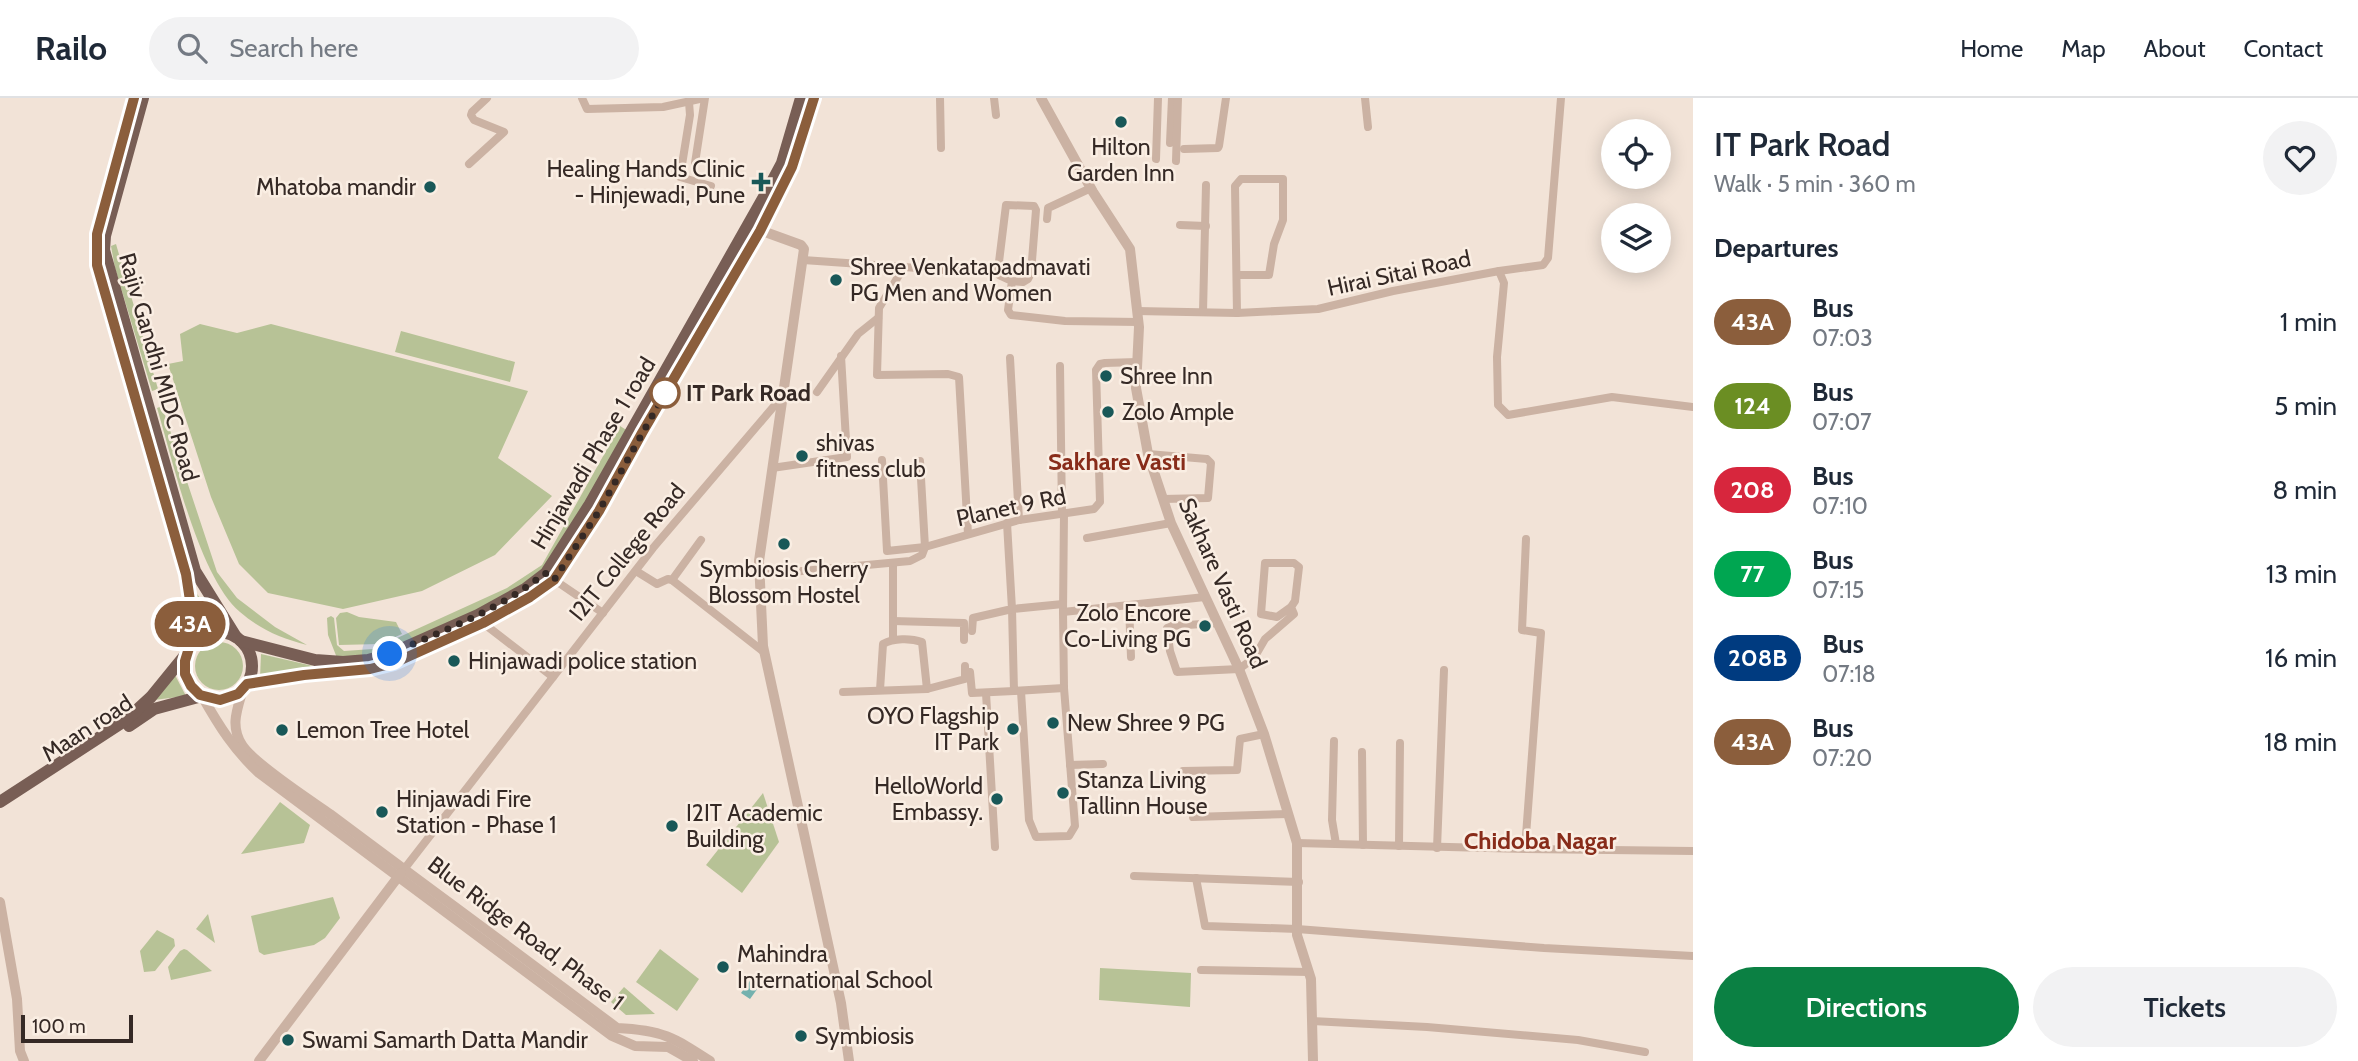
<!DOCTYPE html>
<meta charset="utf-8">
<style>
body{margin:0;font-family:Cabin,sans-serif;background:#f2f2f3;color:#1f2937;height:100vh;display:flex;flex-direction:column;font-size:26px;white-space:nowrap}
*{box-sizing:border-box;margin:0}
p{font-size:23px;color:#747a83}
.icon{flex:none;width:38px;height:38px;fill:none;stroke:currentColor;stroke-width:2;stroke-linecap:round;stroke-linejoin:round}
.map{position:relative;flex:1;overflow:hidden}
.panel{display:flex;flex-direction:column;background:#fff;width:665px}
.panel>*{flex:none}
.badge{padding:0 14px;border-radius:23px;font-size:24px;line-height:46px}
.controls{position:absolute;left:1601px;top:21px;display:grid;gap:14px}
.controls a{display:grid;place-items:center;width:70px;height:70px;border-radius:50%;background:#fff;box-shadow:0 4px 18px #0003;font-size:35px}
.scale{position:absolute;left:21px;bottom:18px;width:112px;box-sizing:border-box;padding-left:7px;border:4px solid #352925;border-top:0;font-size:19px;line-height:24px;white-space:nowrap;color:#352925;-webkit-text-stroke:5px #faeee3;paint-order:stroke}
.you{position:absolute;width:35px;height:35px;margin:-18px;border:5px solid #fff;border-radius:50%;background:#1a73e8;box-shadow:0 0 0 10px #1a73e833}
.map>.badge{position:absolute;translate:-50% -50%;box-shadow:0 0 0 4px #fff}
h2{padding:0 21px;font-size:26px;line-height:63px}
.round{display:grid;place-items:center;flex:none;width:74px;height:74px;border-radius:37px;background:#f2f2f3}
.headline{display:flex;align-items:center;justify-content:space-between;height:119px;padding:0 21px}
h1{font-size:33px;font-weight:600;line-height:52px}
.button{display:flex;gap:14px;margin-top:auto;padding:14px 21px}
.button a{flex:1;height:80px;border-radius:42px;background:#0b8043;color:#fff;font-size:28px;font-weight:600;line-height:80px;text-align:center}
.button a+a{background:#f2f2f3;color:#1f2937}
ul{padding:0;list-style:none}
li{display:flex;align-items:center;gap:21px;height:84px;padding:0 21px}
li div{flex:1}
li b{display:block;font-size:26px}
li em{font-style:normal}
li .badge{min-width:77px;font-weight:700;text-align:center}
header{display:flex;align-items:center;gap:42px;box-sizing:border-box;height:98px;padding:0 35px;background:#fff;border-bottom:2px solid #e0e1e3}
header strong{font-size:33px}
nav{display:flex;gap:38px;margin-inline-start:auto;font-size:24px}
.search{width:490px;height:63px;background:#f2f2f3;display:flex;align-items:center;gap:18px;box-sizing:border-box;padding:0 24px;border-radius:38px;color:#747a83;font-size:26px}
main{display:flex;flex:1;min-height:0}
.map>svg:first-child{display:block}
</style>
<header>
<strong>Railo</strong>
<div class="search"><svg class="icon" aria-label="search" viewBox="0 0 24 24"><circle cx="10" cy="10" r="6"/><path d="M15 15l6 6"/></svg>Search here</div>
<nav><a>Home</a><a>Map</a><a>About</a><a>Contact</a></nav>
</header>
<main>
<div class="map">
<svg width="1693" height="963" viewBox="0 0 1693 963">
<rect width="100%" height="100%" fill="#f2e3d7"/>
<g fill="#b7c296">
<polygon points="116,146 158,291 152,293 115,170 111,148"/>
<polygon points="200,226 237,235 271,226 528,293 498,360 552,398 495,457 422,493 343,511 268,495 239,466 211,399 168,266 183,263 180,236"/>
<polygon points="401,233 515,264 510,284 395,254"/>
<path d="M 162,308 L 217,474 L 237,500 L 275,529 L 307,547 C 281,540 261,532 240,514 C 199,479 173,363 157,310 Z"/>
<polygon points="620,328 628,333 547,468 506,498 384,555 337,560 328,537 327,520 331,518 334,520 337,547 344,553 373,551 507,490 542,467"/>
<polygon points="197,496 221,528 195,533"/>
<polygon points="347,514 359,519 396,524 402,536 380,546 339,547 336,520 340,515"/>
<circle cx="219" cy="568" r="24"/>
<polygon points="261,556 313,568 260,580"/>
<polygon points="175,577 186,598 154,602"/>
<polygon points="763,695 779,744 742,795 706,767"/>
<polygon points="280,704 310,727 304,745 241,756"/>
<polygon points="333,799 340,820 325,840 314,847 264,857 259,854 251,818"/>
<polygon points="208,816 215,845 196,831"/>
<polygon points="157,832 174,841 175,848 155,873 144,874 140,853"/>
<polygon points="184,851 187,852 212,873 171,882 168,869 180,853"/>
<polygon points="660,851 699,881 677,913 636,884"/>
<polygon points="1100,870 1191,875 1190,909 1099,902"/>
<polygon points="624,889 655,916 626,917 611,904"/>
</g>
<polygon fill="#74b1ae" points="755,876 763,883 750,901 741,895"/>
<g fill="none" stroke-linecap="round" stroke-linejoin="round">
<g stroke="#cbb2a3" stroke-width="8">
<polyline points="582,0 587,11 663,9 704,0"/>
<polyline points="940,0 941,50"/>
<polyline points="994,0 996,17"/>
<polyline points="1365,0 1368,29"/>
<polyline points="689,4 690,17 680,79 711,88"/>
<polyline points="1170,45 1172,0"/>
<polyline points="1184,51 1218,50 1219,48 1226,0"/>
<polyline points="1156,61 1158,0"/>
<polyline points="1176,63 1178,0"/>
<polyline points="695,65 705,0"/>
<polyline points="469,66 504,34 474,22 471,17 472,14 487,0"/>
<polyline points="1047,121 1048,110 1091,90"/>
<polyline points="1180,127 1206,128"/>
<polyline points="803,162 904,169 879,210 877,277 948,276 959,279 968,436"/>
<polyline points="904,169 958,173"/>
<polyline points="1499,173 1543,167 1548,160 1561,0"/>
<polyline points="1237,177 1269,177 1274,146 1283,122 1283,81 1241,81 1235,88 1237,215"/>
<polyline points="1012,183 999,177 998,172 1006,107 1034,108 1036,112 1031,175 1028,181 1023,184 1012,183 1008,212 1011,217 1065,223 1139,224"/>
<polyline points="1137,213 1237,215 1318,211 1393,193 1499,173 1504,185 1497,259 1498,307 1508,317 1612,299 1693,309"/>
<polyline points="1203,214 1206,87"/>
<polyline points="1010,260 1019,422"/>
<polyline points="1060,268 1062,416"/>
<polyline points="817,294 858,236 878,220"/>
<polyline points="1148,356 1207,361 1211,365 1208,400 1163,401"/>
<polyline points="882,362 887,453 925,449 1019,422 1094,411 1100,404 1096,272 1100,266 1105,265 1137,264"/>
<polyline points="772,370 847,359 841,258"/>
<polyline points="1064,415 1063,514 1205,499"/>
<polyline points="1087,440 1171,425"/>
<polyline points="893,465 893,542"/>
<polyline points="636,473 657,486 668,481 672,482 764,554"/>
<polyline points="759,477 910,463 922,457 925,449 920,363"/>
<polyline points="550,479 603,515"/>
<polyline points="672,482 701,442"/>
<polyline points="1129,507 1131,559"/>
<polyline points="1063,514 1064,590 1014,593 1012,511 1063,506"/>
<polyline points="893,523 964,525 964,542"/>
<polyline points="483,525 553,579"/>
<polyline points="1218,525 1171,528 1167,530 1170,553 1177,574 1239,571 1254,560 1265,541 1294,516 1291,509 1295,503 1299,469 1294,465 1265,465 1261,516 1277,519 1291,509"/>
<polyline points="972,533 973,520 1012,511 1007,425"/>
<polyline points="970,574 972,595 1014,593"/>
<path d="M 880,592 L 883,546 C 893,540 911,540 922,544 L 927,591"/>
<polyline points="1021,593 1029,722 1036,739 1069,738 1075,728 1064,590"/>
<polyline points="843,594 927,591 965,581 965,568"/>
<polyline points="986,595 995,749"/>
<polyline points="1334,643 1332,722 1336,746"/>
<polyline points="1362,654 1363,747"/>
<polyline points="1070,667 1103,666"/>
<polyline points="1183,673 1237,672 1240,641 1264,636"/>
<polyline points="1193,719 1288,716"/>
<polyline points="1297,745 1525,751 1541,535 1522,532 1526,441"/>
<polyline points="1399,748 1400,645"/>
<polyline points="1437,750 1444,572"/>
<polyline points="1525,751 1693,753"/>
<polyline points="405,770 653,450 781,300"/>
<polyline points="1134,778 1299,784"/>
<polyline points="1196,780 1205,828 1297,831 1544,850 1693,858"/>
<polyline points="1201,872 1309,874"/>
<polyline points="1312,923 1427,929 1578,942 1645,954"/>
</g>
<g stroke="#cbb2a3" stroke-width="10">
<polyline points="1041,0 1093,94 1130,151 1139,229 1136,290 1148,356 1171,425 1239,571 1264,636 1297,745 1297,837 1311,881 1313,963"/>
<polyline points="754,130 801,147 804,151 759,463 763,548 841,905 849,963"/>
<path d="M 243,591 C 237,612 230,628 242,647 C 253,665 310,702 330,716 C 426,788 522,858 617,930 C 662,932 673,939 710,963"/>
<path d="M 202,598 C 219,628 234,652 259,675 L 612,938 L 635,948 L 668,949 L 693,963"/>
<polyline points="0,804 17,901 20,953 24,963"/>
<polyline points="259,963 401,775"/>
</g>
<g stroke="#785e55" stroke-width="12">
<polyline points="143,0 105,138 104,152 195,473 236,539"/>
<polyline points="96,144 97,167 186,476 191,509 189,550"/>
<circle cx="218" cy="568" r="34"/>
<polyline points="241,543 315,562 343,564 368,562 390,556 478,517 525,491 546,475 590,406 765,97 782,65 801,0"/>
<polyline points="247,586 304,577 370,571 394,565 483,525 530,499 554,482 599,413 642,335 760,133 792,70 814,0"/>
<polyline points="129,628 154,611 202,598"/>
<polyline points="0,704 126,622 151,599 186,556"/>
</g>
</g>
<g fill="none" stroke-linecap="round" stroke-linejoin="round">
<g stroke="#fff" stroke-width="16">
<polyline id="line" points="134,0 97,136 97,167 186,476 191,509 189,550 185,563 185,576 191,588 200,597 220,602 238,596 247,586 304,577 370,571 394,565 483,525 530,499 554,482 599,413 642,335 760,133 792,69 814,0"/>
</g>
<use href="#line" stroke="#8b5e3c" stroke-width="10"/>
<path stroke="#352925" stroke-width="7" stroke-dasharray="0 12.6" d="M 390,556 C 444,532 500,512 545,475 L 554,482 L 599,413 L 665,295"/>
</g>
<g fill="#195858" stroke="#faeee3" stroke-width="2.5">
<circle cx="1121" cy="24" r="7"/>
<path d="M757.5 73.5h7v7h7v7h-7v7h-7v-7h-7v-7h7z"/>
<circle cx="430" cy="89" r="7"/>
<circle cx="836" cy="182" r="7"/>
<circle cx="1106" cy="278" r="7"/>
<circle cx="1108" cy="314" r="7"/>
<circle cx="802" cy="358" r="7"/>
<circle cx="784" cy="446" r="7"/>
<circle cx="1205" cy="528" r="7"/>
<circle cx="454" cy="563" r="7"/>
<circle cx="1053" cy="625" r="7"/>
<circle cx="1013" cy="631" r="7"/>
<circle cx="282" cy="632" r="7"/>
<circle cx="1063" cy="695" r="7"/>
<circle cx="997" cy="701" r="7"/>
<circle cx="382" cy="714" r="7"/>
<circle cx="672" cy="728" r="7"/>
<circle cx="723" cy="869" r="7"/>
<circle cx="801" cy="938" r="7"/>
<circle cx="288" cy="942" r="7"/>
</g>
<circle fill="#fff" stroke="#8b5e3c" stroke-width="3.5" cx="665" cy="295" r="14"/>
<g text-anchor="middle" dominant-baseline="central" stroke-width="5" stroke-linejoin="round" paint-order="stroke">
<g font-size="23" fill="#352925" stroke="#faeee3" text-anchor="start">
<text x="1121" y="49" text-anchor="middle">Hilton<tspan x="1121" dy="26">Garden Inn</tspan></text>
<text x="745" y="71" text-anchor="end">Healing Hands Clinic<tspan x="745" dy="26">- Hinjewadi, Pune</tspan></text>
<text x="416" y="89" text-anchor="end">Mhatoba mandir</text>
<text x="850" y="169">Shree Venkatapadmavati<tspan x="850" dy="26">PG Men and Women</tspan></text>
<text x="1120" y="278">Shree Inn</text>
<text x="1122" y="314">Zolo Ample</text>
<text x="816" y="345">shivas<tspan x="816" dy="26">fitness club</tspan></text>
<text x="784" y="471" text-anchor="middle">Symbiosis Cherry<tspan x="784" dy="26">Blossom Hostel</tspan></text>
<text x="1191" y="515" text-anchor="end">Zolo Encore<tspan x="1191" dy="26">Co-Living PG</tspan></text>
<text x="468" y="563">Hinjawadi police station</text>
<text x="999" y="618" text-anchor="end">OYO Flagship<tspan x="999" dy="26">IT Park</tspan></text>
<text x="1067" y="625">New Shree 9 PG</text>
<text x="296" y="632">Lemon Tree Hotel</text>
<text x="1077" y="682">Stanza Living<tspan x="1077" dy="26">Tallinn House</tspan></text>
<text x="983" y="688" text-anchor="end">HelloWorld<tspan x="983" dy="26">Embassy.</tspan></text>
<text x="396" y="701">Hinjawadi Fire<tspan x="396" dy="26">Station - Phase 1</tspan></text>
<text x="686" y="715">I2IT Academic<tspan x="686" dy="26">Building</tspan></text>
<text x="737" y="856">Mahindra<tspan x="737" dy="26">International School</tspan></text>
<text x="815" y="938">Symbiosis</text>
<text x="302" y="942">Swami Samarth Datta Mandir</text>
</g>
<g font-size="23" fill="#352925" stroke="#faeee3">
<text transform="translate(1399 175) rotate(-12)">Hirai Sitai Road</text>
<text transform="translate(159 269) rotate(74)">Rajiv Gandhi MIDC Road</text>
<text transform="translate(593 355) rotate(-59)">Hinjawadi Phase 1 road</text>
<text transform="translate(1011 409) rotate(-12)">Planet 9 Rd</text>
<text transform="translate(627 454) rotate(-51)">I2IT College Road</text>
<text transform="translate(1223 485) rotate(66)">Sakhare Vasti Road</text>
<text transform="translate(87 630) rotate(-33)">Maan road</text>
<text transform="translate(526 835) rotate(37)">Blue Ridge Road, Phase 1</text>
</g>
<g font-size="23" font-weight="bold" fill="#352925" stroke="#faeee3" text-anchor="start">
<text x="686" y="295">IT Park Road</text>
</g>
<g font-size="24" font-weight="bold" fill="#882c1a" stroke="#faeee3">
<text x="1117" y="363">Sakhare Vasti</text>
<text x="1540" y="742">Chidoba Nagar</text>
</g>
</g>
</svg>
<div class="controls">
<a><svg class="icon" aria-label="locate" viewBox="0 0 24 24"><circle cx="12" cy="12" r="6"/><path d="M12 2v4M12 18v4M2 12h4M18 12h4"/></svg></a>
<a><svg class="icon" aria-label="layers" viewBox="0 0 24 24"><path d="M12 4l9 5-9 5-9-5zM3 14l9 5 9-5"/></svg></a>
</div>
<div class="scale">100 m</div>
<div class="you" style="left:390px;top:556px"></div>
<b class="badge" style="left:190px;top:526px;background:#8b5e3c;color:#fff">43A</b>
</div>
<section class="panel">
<div class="headline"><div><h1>IT Park Road</h1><p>Walk · 5 min · 360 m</p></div><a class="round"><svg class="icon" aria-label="heart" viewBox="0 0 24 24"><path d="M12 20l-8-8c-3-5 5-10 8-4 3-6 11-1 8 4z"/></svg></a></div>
<h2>Departures</h2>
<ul>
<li><span class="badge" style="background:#8b5e3c;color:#fff">43A</span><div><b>Bus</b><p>07:03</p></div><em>1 min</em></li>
<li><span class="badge" style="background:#6b8e23;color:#fff">124</span><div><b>Bus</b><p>07:07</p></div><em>5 min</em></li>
<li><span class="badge" style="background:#d7263d;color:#fff">208</span><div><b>Bus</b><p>07:10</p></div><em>8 min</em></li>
<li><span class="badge" style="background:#00a651;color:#fff">77</span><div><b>Bus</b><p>07:15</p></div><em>13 min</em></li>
<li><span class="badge" style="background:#003b80;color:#fff">208B</span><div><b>Bus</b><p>07:18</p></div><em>16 min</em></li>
<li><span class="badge" style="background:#8b5e3c;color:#fff">43A</span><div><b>Bus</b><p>07:20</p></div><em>18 min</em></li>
</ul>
<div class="button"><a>Directions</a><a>Tickets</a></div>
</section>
</main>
